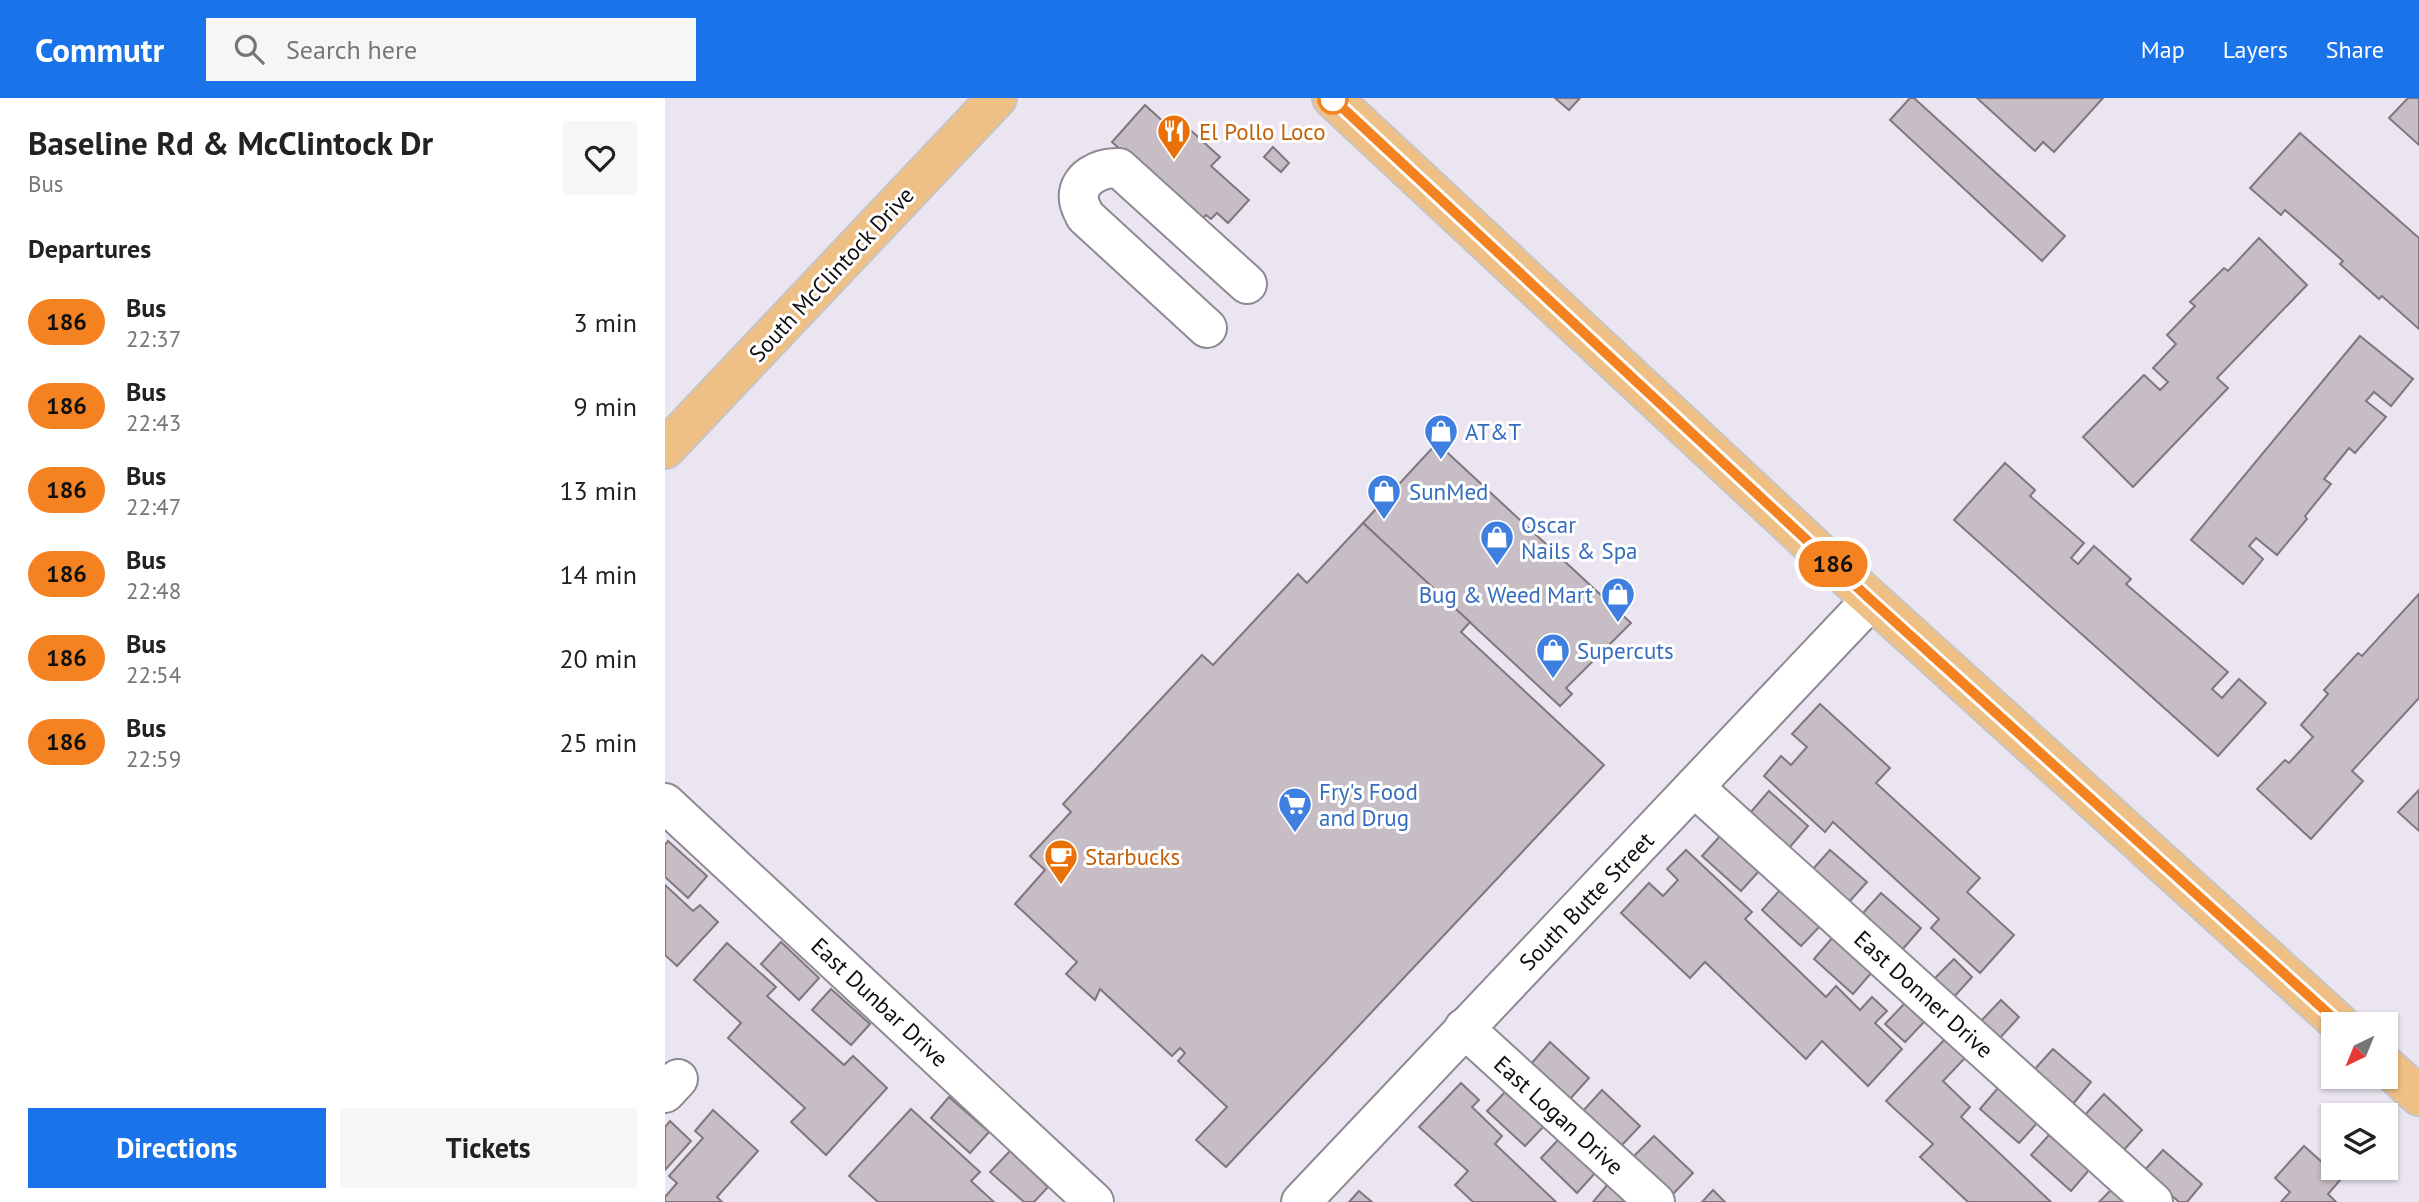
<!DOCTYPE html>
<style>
body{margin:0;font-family:"PT Sans",sans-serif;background:#f6f6f6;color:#222;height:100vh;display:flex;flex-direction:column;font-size:26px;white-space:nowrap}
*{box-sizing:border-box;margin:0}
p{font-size:23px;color:#767676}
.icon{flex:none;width:38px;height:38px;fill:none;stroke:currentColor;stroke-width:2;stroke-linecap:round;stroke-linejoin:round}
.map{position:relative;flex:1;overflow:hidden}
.details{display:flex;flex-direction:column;background:#fff;width:665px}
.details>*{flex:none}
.badge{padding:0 14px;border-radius:23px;font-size:24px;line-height:46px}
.needle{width:46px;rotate:223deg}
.tools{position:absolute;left:1656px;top:914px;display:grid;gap:14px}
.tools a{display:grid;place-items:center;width:77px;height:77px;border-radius:0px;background:#fff;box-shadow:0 2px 5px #0004;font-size:35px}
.map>.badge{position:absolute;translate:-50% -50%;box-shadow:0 0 0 4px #fff}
h2{padding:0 28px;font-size:26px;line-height:63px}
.round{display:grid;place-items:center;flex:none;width:74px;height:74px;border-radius:0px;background:#f6f6f6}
.overview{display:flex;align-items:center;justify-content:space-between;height:119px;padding:0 28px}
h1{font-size:33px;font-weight:700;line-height:52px}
.button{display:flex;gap:14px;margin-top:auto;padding:14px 28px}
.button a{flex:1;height:80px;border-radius:0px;background:#1a73e8;color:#fff;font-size:28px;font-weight:700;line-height:80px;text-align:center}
.button a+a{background:#f6f6f6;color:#222}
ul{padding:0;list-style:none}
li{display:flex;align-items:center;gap:21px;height:84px;padding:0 28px}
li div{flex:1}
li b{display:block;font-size:26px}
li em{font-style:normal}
li .badge{min-width:77px;font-weight:700;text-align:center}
header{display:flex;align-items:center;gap:42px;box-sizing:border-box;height:98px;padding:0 35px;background:#1a73e8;color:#fff}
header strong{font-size:33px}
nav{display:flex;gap:38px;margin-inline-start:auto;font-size:24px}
.search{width:490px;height:63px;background:#f6f6f6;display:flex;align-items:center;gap:18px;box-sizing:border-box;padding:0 24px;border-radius:0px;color:#767676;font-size:26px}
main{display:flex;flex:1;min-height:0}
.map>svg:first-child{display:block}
</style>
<header>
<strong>Commutr</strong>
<div class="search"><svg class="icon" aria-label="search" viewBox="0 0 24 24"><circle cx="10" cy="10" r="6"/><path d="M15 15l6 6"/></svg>Search here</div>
<nav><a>Map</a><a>Layers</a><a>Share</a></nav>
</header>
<main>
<section class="details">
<div class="overview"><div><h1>Baseline Rd &amp; McClintock Dr</h1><p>Bus</p></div><a class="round"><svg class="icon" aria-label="heart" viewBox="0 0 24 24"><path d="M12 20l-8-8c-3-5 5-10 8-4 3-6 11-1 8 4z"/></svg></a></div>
<h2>Departures</h2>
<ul>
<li><span class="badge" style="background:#f58220;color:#111">186</span><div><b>Bus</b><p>22:37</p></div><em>3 min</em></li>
<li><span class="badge" style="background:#f58220;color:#111">186</span><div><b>Bus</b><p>22:43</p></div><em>9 min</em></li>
<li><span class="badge" style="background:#f58220;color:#111">186</span><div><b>Bus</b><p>22:47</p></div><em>13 min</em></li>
<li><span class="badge" style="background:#f58220;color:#111">186</span><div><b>Bus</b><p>22:48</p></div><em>14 min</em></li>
<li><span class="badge" style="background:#f58220;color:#111">186</span><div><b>Bus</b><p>22:54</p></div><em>20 min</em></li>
<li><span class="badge" style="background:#f58220;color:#111">186</span><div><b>Bus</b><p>22:59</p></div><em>25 min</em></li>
</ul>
<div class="button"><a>Directions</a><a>Tickets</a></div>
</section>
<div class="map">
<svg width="1754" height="1104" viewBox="0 0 1754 1104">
<rect width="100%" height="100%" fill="#eae5f0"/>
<g fill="#c6bdc5" stroke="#80777e" stroke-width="2">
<polygon points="890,0 915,0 904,12"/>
<polygon points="1245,0 1249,0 1400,138 1377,163 1225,22"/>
<polygon points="1312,0 1438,0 1389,54 1378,44 1370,53"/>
<polygon points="1743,0 1754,0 1754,47 1724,20"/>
<polygon points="480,7 514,38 522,29 555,59 546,68 584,102 563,125 552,115 546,121 541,117 534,124 447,44"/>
<polygon points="1635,35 1754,140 1754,231 1717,198 1714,201 1675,166 1678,163 1620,112 1616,117 1585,90"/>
<polygon points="608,49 624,65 616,74 599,59"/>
<polygon points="1594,140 1642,187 1552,280 1563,290 1468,389 1418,339 1479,277 1495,292 1503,284 1488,270 1511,246 1502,237 1530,208 1525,204 1559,170 1563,173"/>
<polygon points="1695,238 1748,281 1726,308 1709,294 1701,303 1721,319 1690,355 1684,350 1659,381 1666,386 1640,418 1642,421 1612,457 1591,440 1584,448 1598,461 1578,486 1526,442"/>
<polygon points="772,345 966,525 901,590 907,596 895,608 698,425"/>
<polygon points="1340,365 1370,392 1365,398 1419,445 1406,460 1413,466 1429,448 1466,481 1461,486 1563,574 1547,591 1557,600 1574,581 1601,605 1553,658 1289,422"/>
<polygon points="698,425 805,524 796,534 939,667 561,1069 531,1042 562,1009 513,963 520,955 515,950 507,958 435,891 430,902 401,876 412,864 350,806 380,772 365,758 406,714 398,706 537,557 548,567 633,476 642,485"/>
<polygon points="1754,496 1754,600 1687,673 1698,683 1646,741 1592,691 1620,662 1624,665 1648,639 1636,627 1663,596 1659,592 1693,555 1697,558"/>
<polygon points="1155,606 1225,670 1211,685 1315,780 1302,794 1349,837 1315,875 1266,830 1274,821 1168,724 1160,734 1099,678 1116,658 1126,667 1142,649 1127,636"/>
<polygon points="1754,692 1754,733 1733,714"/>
<polygon points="1104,693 1143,728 1124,750 1085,715"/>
<polygon points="1056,737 1095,772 1076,793 1037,758"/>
<polygon points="3,743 42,778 23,800 0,779 0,747"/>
<polygon points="1021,752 1087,814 1080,821 1161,899 1171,888 1195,912 1207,899 1222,913 1210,925 1237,951 1203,988 1157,943 1141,961 1040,864 1025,880 956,815 984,785 998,798 1013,782 1002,771"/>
<polygon points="1165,752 1202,784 1184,804 1148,771"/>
<polygon points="0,787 28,813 35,807 53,824 12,868 0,857"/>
<polygon points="1116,791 1156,827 1136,848 1097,812"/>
<polygon points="1216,795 1256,830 1237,852 1197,816"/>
<polygon points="1168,839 1207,874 1188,896 1149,861"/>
<polygon points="116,844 154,880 134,902 96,866"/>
<polygon points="62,845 111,889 102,898 179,967 188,958 222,990 161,1057 126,1024 140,1010 63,940 76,925 29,882"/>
<polygon points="1289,861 1307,879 1288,900 1269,881"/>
<polygon points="166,891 205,926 186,947 147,912"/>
<polygon points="1336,902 1354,919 1334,941 1316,923"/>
<polygon points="1240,905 1259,924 1240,944 1220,926"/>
<polygon points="1280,941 1300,960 1278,983 1305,1009 1296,1019 1386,1104 1303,1104 1255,1059 1268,1046 1221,1003"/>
<polygon points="885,944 924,980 905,1001 866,966"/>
<polygon points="1388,951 1426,984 1408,1006 1369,972"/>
<polygon points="796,985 814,1002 807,1009 837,1038 830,1046 891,1104 808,1104 790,1087 803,1073 754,1029"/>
<polygon points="1333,990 1373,1024 1354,1045 1315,1011"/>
<polygon points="842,992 880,1027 860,1048 822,1013"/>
<polygon points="937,992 975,1028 956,1048 918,1013"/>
<polygon points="1439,996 1477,1032 1457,1054 1419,1018"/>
<polygon points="284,999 324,1034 305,1055 266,1020"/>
<polygon points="246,1011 315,1074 306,1083 329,1104 213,1104 184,1078"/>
<polygon points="48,1012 93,1053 52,1099 57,1104 0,1104 0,1099 12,1085 4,1078 38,1040 30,1033"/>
<polygon points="5,1023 26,1043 0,1072 0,1029"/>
<polygon points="1384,1037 1424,1072 1406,1093 1366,1057"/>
<polygon points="989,1038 1028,1075 1008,1096 969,1058"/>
<polygon points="895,1040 931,1074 912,1095 876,1060"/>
<polygon points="1639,1048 1676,1081 1663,1096 1671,1104 1616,1104 1625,1094 1610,1080"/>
<polygon points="1498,1052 1537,1086 1522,1104 1514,1104 1479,1073"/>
<polygon points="345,1053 383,1089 369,1104 359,1104 325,1074"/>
<polygon points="943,1086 964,1104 928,1104"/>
<polygon points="1447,1091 1460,1104 1434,1104"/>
<polygon points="1048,1092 1060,1104 1037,1104"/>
<polygon points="694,1093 707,1104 684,1104"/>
</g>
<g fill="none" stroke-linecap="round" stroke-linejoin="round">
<g stroke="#8e8a94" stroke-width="42">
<g id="minor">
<path d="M 542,230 L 420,118 C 418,113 414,107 414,102 C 411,80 436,69 454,70 L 582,186"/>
<polyline points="1029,689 1488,1104"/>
<polyline points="0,705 429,1104"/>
<polyline points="799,930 990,1104"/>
<polyline points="0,995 13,981"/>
<polyline points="636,1104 1206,502"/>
</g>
</g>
<g stroke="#c6c5c6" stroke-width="42">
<g id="major">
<polyline points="667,0 1153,453 1675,926"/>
<polyline points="0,351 332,0"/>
<polyline points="1720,967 1754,998"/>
</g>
</g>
<use href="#minor" stroke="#fff" stroke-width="38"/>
<use href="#major" stroke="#eec086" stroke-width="38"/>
</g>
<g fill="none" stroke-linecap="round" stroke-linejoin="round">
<g stroke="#fff" stroke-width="16">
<polyline id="line" points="667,0 1206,502 1675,926"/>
</g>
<use href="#line" stroke="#f58220" stroke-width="10"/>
</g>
<defs>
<g id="restaurant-pin" transform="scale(1.75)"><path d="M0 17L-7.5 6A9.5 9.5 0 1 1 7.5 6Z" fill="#e8710a" stroke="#fff"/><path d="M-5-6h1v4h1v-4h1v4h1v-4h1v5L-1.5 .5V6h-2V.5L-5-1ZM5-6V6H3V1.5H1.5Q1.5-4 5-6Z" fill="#fff"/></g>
<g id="shop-pin" transform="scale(1.75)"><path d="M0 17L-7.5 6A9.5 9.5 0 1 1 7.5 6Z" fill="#3f7fe0" stroke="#fff"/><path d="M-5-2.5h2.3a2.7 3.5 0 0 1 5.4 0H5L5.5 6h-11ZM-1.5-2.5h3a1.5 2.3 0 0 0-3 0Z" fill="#fff"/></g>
<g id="supermarket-pin" transform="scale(1.75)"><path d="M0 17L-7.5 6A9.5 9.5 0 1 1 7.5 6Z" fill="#3f7fe0" stroke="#fff"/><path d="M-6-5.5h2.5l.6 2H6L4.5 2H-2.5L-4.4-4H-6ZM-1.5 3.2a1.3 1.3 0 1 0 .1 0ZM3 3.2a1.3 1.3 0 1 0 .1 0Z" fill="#fff"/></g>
<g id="cafe-pin" transform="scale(1.75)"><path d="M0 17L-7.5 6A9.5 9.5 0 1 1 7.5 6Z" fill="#e8710a" stroke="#fff"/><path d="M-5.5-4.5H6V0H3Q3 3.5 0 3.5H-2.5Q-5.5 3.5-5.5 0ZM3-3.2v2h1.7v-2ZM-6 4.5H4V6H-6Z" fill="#fff"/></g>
</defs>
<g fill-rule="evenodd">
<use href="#restaurant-pin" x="509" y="33"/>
<use href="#shop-pin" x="776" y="333"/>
<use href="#shop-pin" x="719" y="393"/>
<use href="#shop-pin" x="832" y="439"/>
<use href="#shop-pin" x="953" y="496"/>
<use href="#shop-pin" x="888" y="552"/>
<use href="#supermarket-pin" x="630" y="706"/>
<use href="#cafe-pin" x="396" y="758"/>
</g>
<circle fill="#fff" stroke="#f58220" stroke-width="3.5" cx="668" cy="1" r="14"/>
<g text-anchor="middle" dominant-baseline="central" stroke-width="6" stroke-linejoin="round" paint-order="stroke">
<g font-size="23" fill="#c56008" stroke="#fff" text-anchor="start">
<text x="534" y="33">El Pollo Loco</text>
<text x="420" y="758">Starbucks</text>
</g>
<g font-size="23" fill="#100e12" stroke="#fff">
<text transform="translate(166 176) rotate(-47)">South McClintock Drive</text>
<text transform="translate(921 803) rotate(-46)">South Butte Street</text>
<text transform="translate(1259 896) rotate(42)">East Donner Drive</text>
<text transform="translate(215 904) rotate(43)">East Dunbar Drive</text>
<text transform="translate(894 1017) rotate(42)">East Logan Drive</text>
</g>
<g font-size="23" fill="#366cbe" stroke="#fff" text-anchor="start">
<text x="800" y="333">AT&amp;T</text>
<text x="744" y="393">SunMed</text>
<text x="856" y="426">Oscar<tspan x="856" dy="26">Nails &amp; Spa</tspan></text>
<text x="928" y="496" text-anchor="end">Bug &amp; Weed Mart</text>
<text x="912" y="552">Supercuts</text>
<text x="654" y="693">Fry's Food<tspan x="654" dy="26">and Drug</tspan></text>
</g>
</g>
</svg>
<div class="tools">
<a><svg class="needle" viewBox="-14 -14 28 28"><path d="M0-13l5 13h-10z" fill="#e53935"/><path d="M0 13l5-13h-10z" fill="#767676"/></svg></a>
<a><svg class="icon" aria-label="layers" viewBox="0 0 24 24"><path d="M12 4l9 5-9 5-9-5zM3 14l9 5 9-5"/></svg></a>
</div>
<b class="badge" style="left:1168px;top:466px;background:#f58220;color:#111">186</b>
</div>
</main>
